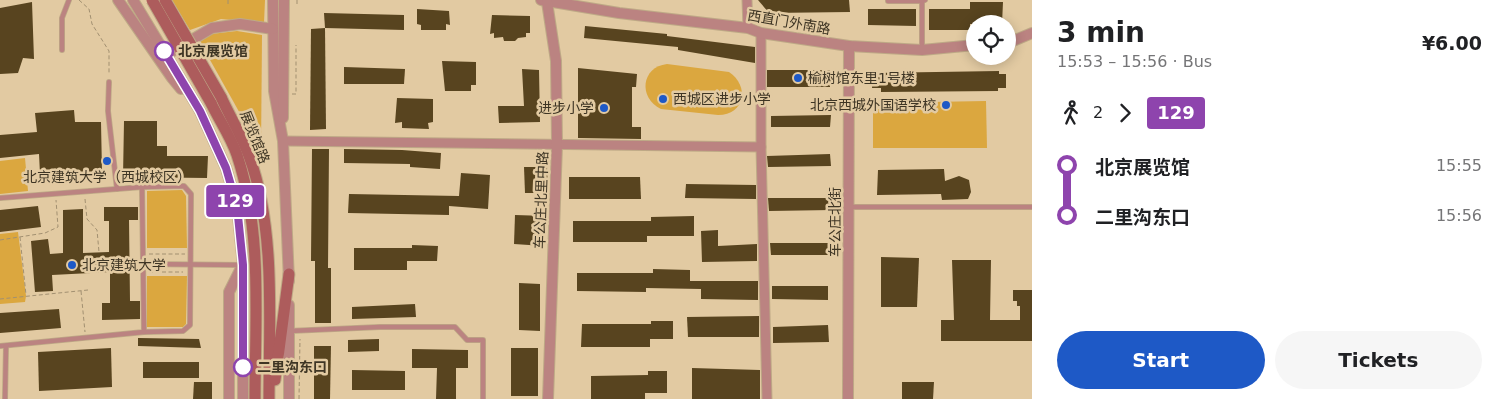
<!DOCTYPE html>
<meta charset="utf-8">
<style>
body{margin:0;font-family:"DejaVu Sans","Noto Sans SC",sans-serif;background:#f6f6f6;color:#202124;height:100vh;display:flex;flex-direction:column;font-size:19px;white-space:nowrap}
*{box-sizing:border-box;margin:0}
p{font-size:16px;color:#757577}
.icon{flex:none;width:28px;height:28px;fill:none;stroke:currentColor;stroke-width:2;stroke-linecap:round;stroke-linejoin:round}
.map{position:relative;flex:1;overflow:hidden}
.sheet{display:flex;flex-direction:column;background:#fff;width:475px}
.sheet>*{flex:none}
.badge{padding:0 10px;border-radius:4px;font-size:18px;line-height:32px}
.controls{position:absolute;left:966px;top:15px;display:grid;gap:10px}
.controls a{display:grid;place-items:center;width:50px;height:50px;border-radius:50%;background:#fff;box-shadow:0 2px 12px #0003;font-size:25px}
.map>.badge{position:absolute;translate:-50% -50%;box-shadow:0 0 0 2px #fff}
.legs{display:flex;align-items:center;gap:8px;height:55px;padding:0 25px;font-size:16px}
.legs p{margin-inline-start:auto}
.headline{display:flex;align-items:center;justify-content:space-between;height:85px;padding:0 25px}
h1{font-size:28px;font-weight:600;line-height:38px}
.action{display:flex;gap:10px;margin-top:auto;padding:10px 25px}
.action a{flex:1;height:58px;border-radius:30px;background:#1e59c6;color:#fff;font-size:20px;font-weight:600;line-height:58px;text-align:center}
.action a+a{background:#f6f6f6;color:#202124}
ul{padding:0 25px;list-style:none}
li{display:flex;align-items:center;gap:18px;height:50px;font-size:19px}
li i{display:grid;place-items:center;width:8px;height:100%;margin:0 6px;background:currentColor}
li i::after{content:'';width:12px;height:12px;margin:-6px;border:4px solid;border-radius:50%;background:#fff}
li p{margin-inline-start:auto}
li:first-child i{background:linear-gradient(#0000 50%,currentColor 0)}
li:last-child i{background:linear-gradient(currentColor 50%,#0000 0)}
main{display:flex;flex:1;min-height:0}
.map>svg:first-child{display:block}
</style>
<main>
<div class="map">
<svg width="1032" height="399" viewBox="0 0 1032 399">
<rect width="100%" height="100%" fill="#e2caa2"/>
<g fill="#dba73f">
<polygon points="172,0 265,0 264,23 221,19 190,30"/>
<polygon points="237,31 262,35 261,151 200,42 211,34"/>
<path d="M 667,64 L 729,72 C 750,86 745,115 718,115 L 661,109 C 638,98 641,67 667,64 Z"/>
<polygon points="986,101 987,148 873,148 873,103"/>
<polygon points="25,158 28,191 0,194 0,161"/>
<polygon points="182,190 186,196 187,248 147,248 147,191"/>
<polygon points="18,232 26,296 25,302 0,304 0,234"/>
<polygon points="147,276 187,276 186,324 183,327 147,327"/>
</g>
<g fill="#58441f">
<polygon points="758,0 849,0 850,12 769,13"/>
<polygon points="32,2 34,59 23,58 18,73 0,74 0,8"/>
<polygon points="970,2 1003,2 1002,24 970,24 970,30 929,30 929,9 970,9"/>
<polygon points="417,9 449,11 450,25 446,24 446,30 421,30 421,25 417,24"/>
<polygon points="868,9 916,9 916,26 868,25"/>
<polygon points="324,13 404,15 404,30 325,28"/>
<polygon points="492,15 530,16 530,33 526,33 526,37 518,38 515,41 504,41 503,37 494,38 494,33 490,34"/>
<polygon points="585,26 667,34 667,36 755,47 755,63 678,50 678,47 584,38"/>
<polygon points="325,28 326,129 310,130 311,29"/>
<polygon points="442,61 476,62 476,85 471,85 471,91 445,91"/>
<polygon points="344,67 405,69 404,84 344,84"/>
<polygon points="578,68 637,74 636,87 632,87 632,127 641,127 641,139 578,138"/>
<polygon points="522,69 539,70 540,122 499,123 498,106 524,106"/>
<rect x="767" y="70" width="63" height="17"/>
<polygon points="999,71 999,74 1006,74 1006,88 998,88 998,91 881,92 881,88 872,88 873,73"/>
<polygon points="397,98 433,99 433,122 428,123 429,129 402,128 402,122 395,123"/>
<polygon points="74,110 75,122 101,122 102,172 40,174 39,154 0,158 0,135 37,132 35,113"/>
<polygon points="831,115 830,127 771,127 771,116"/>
<polygon points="124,121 157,121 157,146 167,146 167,156 208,156 207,178 123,177"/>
<polygon points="312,149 329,149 328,268 331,268 331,323 315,323 315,261 311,261"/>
<polygon points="344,149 402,150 441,153 440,169 410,167 410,164 344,163"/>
<polygon points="830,154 831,166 768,167 767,156"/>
<polygon points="524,167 547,167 548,193 525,193"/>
<polygon points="944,169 945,181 959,176 969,180 971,192 968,199 942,200 941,194 877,195 878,170"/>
<polygon points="461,173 490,175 488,209 449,206 449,215 348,213 349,194 459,196"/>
<polygon points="569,177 640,177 641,199 569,199"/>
<polygon points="686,184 756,185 756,199 685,198"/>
<polygon points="768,198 831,198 832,210 769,211"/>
<polygon points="38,206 41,227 0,232 0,210"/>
<polygon points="104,207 138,207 138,220 129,220 130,301 140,301 140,319 102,320 102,303 110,303 110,272 52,275 53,291 35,292 31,241 48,239 50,254 63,253 63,210 83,209 83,253 109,252 109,221 104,221"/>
<polygon points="515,215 546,216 544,246 514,244"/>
<polygon points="694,216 694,236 647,236 647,242 573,242 573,221 651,221 651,217"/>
<polygon points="718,230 718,246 757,244 757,261 702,262 701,231"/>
<polygon points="770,243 832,243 833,255 771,255"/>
<polygon points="412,245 438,246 437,261 407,261 407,270 354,270 354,248 412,248"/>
<polygon points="881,257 919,258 917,307 881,307"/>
<polygon points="952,260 991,260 990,320 1020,320 1020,306 1017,306 1017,301 1013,301 1013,290 1032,290 1032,341 941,341 941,320 954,320"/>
<polygon points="653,269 690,270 690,281 758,281 758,300 701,299 701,289 646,288 646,292 577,291 577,273 653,273"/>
<polygon points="519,283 540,284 540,331 519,330"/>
<polygon points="772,286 828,286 828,300 772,299"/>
<polygon points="415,304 416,317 352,319 352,307"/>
<polygon points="59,309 61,328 0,333 0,313"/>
<polygon points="759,316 759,337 688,337 687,317"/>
<polygon points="651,321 673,321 673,339 650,339 650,347 581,347 582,324 651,324"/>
<polygon points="828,325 829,342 773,343 773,327"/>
<polygon points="138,338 199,339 201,348 138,346"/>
<polygon points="379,339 379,351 348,352 348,340"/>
<polygon points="314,346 331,346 330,399 314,399"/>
<polygon points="111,348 112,387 39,391 38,352"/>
<rect x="511" y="348" width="27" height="48"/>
<polygon points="412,349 468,350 468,368 456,368 456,399 436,399 437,368 412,368"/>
<rect x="143" y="362" width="56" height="16"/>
<polygon points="692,368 760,370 760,399 692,399"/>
<polygon points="352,370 405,371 405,390 352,390"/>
<polygon points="648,371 667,371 667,393 645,393 645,399 591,399 591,376 648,375"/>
<polygon points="194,382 212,382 212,399 193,399"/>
<polygon points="902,382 934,382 933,399 902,399"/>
</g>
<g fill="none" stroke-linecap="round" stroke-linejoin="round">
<g stroke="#bea986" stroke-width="6">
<g id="service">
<polyline points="888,1 922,1"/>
<polyline points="922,49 922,1 925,0"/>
<polyline points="62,50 62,18 69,0"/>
<polyline points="109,82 108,111 117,189"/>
<polyline points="0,198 142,187 184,186 191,194 190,325 183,331 144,332"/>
<polyline points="850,207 1032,207"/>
<polyline points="143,264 242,265"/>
<polyline points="289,331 380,327 455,327 467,340 483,340 483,399"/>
<polyline points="0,346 144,332 142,187"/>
<polyline points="5,399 6,346"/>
</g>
</g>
<g stroke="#bea986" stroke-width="11">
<g id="minor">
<polyline points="747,0 748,28"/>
<polyline points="761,33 761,147 767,399"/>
<polyline points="283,141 761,147"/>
</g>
</g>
<g stroke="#bea986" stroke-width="12">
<g id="tertiary">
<polyline points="118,0 172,78 181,89"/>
<polyline points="133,0 200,111 226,168 237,206 243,265 243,399"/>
<polyline points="273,0 274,91 283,141 289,281"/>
<polyline points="541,0 619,13 748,28 761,33 849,46 922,50 975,45"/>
<polyline points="547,2 556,61 557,145 548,399"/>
<polyline points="1008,43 1032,33"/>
<polyline points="166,55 212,28 240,24 273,29"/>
<polyline points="283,118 284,0"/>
<polyline points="289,305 289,399"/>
<polyline points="229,399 229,292 241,268"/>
<polyline points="848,399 849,46"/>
</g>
</g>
<g stroke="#bea986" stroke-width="13">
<g id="secondary">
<path d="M 221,97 C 230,117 242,136 249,156 C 276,228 269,323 269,399"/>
<path d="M 211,103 C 219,120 231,137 237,155 C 263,233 255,318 255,399"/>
<polyline points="275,380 289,274"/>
</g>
</g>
<g stroke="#a29071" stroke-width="1" stroke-dasharray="4 2.5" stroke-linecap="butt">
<polyline points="79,0 89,9 92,24 109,51 109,74"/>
<polyline points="228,4 228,0"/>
<polyline points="297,4 297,0"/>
<polyline points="292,94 296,94 296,45"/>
<polyline points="85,199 87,219 97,230 99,252"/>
<polyline points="20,237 26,295"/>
<polyline points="0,240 45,233 58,227 56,200"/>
<polyline points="149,254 185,254"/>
<polyline points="149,272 183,272"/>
<polyline points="81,291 85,332"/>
<polyline points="0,299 88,290"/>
<polyline points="299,399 300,339"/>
</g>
<use href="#service" stroke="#bb8381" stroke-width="4.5"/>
<use href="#minor" stroke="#bb8381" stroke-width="9"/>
<use href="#tertiary" stroke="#bb8381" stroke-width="10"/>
<use href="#secondary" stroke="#ad5c5c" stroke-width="11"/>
<g stroke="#bea986" stroke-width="13" stroke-linecap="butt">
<g id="secondary-bridge">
<polyline points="152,0 211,103"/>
<polyline points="165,0 221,97"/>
</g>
</g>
<use href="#secondary-bridge" stroke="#ad5c5c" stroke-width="11"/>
</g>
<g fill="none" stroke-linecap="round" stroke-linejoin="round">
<g stroke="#fff" stroke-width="11">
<polyline id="line-1" points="164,51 200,111 226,168 237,206 243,265 243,367"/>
</g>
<use href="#line-1" stroke="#8e44ad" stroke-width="8"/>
</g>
<g fill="#fff" stroke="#8e44ad" stroke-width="2.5">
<circle cx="164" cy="51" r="9"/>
<circle cx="243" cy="367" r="9"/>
</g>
<g fill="#1e59c6" stroke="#e2caa2" stroke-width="2">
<circle cx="798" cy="78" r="5"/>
<circle cx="663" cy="99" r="5"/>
<circle cx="946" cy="105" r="5"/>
<circle cx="604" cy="108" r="5"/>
<circle cx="107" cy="161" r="5"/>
<circle cx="72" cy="265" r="5"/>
</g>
<g text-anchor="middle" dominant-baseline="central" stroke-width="5" stroke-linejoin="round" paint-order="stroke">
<g font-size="14" fill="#3e3524" stroke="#e2caa2">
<text transform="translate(789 22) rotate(10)">西直门外南路</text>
<text transform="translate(255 137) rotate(68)">展览馆路</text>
<text transform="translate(541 200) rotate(-88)">车公庄北里中路</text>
<text transform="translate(835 222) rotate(-90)">车公庄北街</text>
</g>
<g font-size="14" font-weight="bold" fill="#3e3524" stroke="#e2caa2" text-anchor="start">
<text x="178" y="51">北京展览馆</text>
<text x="257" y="367">二里沟东口</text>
</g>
<g font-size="14" fill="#3e3524" stroke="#e2caa2" text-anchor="start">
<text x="808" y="78">榆树馆东里1号楼</text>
<text x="673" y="99">西城区进步小学</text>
<text x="936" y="105" text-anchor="end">北京西城外国语学校</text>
<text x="594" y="108" text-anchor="end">进步小学</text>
<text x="107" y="177" text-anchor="middle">北京建筑大学（西城校区）</text>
<text x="82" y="265">北京建筑大学</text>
</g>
</g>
</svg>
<div class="controls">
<a><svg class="icon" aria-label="locate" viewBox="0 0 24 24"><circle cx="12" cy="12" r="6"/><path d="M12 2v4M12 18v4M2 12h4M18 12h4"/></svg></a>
</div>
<b class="badge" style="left:235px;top:201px;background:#8e44ad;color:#fff">129</b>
</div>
<section class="sheet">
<div class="headline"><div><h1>3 min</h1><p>15:53 – 15:56 · Bus</p></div><b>¥6.00</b></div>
<div class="legs"><svg class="icon" aria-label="walk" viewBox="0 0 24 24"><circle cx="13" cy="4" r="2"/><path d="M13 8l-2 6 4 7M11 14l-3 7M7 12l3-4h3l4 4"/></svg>2<svg class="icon" aria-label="forward" viewBox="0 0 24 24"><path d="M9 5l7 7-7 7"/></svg><b class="badge" style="background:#8e44ad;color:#fff">129</b></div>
<ul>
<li><i style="color:#8e44ad"></i><b>北京展览馆</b><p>15:55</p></li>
<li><i style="color:#8e44ad"></i><b>二里沟东口</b><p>15:56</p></li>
</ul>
<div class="action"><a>Start</a><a>Tickets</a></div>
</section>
</main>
